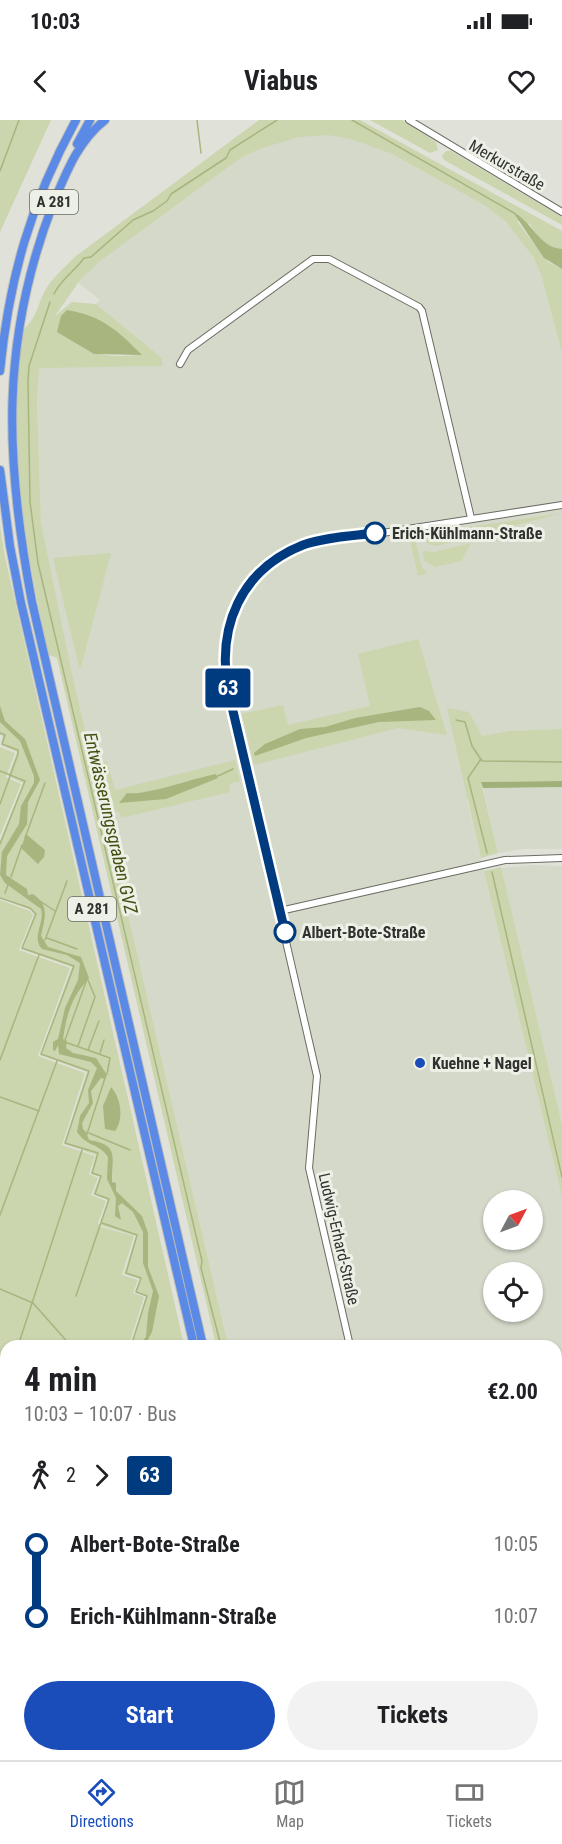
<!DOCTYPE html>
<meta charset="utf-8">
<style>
body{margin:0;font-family:"Roboto Condensed",sans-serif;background:#f2f2f2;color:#202124;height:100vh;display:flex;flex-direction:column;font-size:22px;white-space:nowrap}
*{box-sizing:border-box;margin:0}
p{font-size:20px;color:#757577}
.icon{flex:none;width:33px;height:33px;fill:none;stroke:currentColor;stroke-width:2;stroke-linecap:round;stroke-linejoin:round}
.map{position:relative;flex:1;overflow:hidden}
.panel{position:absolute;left:0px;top:1220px;width:562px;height:422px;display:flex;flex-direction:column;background:#fff;border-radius:18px 18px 0 0;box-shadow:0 2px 4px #0004}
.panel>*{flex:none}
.badge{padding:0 12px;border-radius:4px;font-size:21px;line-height:39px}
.needle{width:39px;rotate:49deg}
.tools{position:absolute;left:483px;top:1070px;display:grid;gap:12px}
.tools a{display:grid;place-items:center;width:60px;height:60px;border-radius:50%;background:#fff;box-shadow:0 2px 4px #0004;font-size:30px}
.map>.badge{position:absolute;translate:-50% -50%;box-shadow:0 0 0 3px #fff}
.legs{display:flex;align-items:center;gap:9px;height:66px;padding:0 24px;font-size:20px}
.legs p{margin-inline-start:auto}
.overview{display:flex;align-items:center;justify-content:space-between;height:102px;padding:0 24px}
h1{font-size:33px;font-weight:700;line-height:45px}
.primary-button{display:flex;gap:12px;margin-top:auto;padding:12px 24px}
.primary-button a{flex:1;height:69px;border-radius:36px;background:#1a4dba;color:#fff;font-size:24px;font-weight:700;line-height:69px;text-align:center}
.primary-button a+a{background:#f2f2f2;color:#202124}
ul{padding:0 24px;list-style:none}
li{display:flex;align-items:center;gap:21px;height:72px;font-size:22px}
li i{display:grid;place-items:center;width:9px;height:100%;margin:0 8px;background:currentColor}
li i::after{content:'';width:15px;height:15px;margin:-8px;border:4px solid;border-radius:50%;background:#fff}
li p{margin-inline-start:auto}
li:first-child i{background:linear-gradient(#0000 50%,currentColor 0)}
li:last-child i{background:linear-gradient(currentColor 50%,#0000 0)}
.status{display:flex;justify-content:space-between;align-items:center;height:42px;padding:0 30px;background:#fff;direction:ltr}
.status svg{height:16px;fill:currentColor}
header{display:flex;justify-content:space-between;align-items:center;height:78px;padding:0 24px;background:#fff;font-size:27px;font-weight:700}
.tabs{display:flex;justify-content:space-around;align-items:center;height:84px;border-top:2px solid #e0e0e0;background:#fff;font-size:16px;color:#757577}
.tabs a{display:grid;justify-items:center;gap:3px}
.tabs .selected{color:#1a4dba}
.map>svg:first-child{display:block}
</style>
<div class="status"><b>10:03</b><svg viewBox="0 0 49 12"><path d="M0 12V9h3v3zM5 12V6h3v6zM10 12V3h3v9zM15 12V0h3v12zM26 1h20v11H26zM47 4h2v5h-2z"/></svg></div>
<header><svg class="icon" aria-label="back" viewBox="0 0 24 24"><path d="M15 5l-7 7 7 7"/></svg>Viabus<svg class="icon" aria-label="heart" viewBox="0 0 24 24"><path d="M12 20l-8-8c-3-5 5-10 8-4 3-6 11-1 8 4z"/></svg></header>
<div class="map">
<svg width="562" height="1640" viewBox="0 0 562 1640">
<rect width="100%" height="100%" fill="#e0e2d9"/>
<g fill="#d5d9c9" fill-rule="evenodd">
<path d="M 297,13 L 348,14 L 390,33 L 484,85 L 506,102 L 533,137 L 541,154 L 562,233 L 562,609 L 509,611 L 482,616 L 467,680 L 562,1077 L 562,1640 L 324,1640 L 323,1635 L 556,1635 L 556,1226 L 228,1225 L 71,549 L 41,402 L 37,281 L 39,247 L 162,246 L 162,238 L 96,184 L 100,180 L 76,161 L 104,135 L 237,37 ZM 494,1080 L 532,1080 L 532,1119 L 494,1119 ZM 494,1152 L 532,1152 L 532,1191 L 494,1191 Z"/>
<polygon points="562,667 562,729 524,729 498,733 483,668"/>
<polygon points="532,745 562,746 562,1004 501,748"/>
</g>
<g fill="#cbd5ae" fill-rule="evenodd">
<polygon points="0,0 51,0 0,112"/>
<path d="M 259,0 L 360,0 L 562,111 L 562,129 C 546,127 537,117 530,104 L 517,101 L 548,142 L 562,149 L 562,233 L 541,154 L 533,137 L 506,102 L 484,85 L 390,33 L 351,19 L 328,15 L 299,17 L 259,29 L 239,39 L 100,141 L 80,160 L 55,196 L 72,182 L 96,184 L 162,238 L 162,246 L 39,248 L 37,281 L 41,402 L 71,549 L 228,1225 L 216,1225 L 57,538 L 49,535 C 23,421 9,328 22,210 C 37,200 37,184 46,169 C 53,157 66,146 76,136 ZM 78,223 L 141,235 C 120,236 92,239 78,223 Z"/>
<polygon points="370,0 402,0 436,22 438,30 430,33"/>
<polygon points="446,31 451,31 562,97 562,105 444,40 442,36"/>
<polygon points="562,393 436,426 428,424 424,414"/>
<polygon points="0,406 5,437 184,1225 131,1225 146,1176 135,1172 140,1159 124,1154 136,1116 102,1106 100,1103 108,1080 93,1074 100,1057 91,1054 96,1035 64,1024 87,952 40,935 72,847 21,829 34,795 31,790 0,778 0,721 23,663 8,656 17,632 1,625 3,616 0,615"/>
<polygon points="409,416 414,416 422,448 428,453 418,456"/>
<polygon points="471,423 461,441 435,447 424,441 423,431 434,432"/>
<polygon points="111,433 81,547 79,547 53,438"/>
<polygon points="418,519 447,615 398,608 254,645 242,594 283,585 288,605 370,586 358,534"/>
<polygon points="447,588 469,592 482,616 509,611 562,609 562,661 481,662 498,733 481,738"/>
<polygon points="0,627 15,633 6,657 21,664 0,716"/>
<polygon points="235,640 240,661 229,664 230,672 121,698 119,692 115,692 103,642 107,641 115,670"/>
<polygon points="501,747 562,1004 562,1077 484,751"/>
<polygon points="0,780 30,791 33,795 19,830 70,848 38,936 85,953 62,1025 95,1036 89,1054 98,1058 91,1075 106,1081 98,1103 101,1107 134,1116 122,1155 138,1160 133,1173 144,1177 129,1225 6,1226 6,1635 230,1635 231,1640 0,1640"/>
</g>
<polygon fill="#a1af78" points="562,661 562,667 483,668 481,662"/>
<g fill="#a8b57e">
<path d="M 513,92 C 533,102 538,127 562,129 L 562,149 L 544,138 Z"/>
<path d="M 67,190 C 102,196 117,210 142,235 L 94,234 L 57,212 L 61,196 Z"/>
<path d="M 0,586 L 5,601 L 25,619 L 40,660 L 28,682 L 27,704 L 7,736 L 6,755 L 27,769 L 28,775 L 33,774 C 50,786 45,797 41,816 L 48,827 L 81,837 L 89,858 C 72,877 67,892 63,919 L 67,921 L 66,928 L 73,933 L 96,938 L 107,955 L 105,959 L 101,958 L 91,971 L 93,983 L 82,1003 L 83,1009 L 86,1012 L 89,1020 C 121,1025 111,1038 112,1062 L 116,1063 L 116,1071 L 142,1096 L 148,1113 L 148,1147 L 159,1176 L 152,1212 L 145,1225 L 139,1225 L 146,1217 L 148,1193 L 153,1171 L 143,1143 L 143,1112 L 133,1092 L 122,1083 L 118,1086 L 121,1100 L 115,1096 L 116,1078 L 107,1059 L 108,1037 C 99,1023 87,1027 77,1012 L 80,996 L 89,983 L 88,970 L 97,948 L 91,942 L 59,934 L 58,925 L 55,931 L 53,930 L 53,922 L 58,919 L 65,888 L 78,860 L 80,843 L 67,835 L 42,829 C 31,817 45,803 41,789 L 5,763 L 0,755 L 2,732 L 19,704 L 21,686 L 34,663 L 34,656 L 20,621 L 0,602 Z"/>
<polygon points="420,587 429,591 436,600 379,602 306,618 255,636 254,633 265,624 300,609 325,607 355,598"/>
<path d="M 216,654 L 218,658 L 166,679 L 119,683 L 127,673 C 146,676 194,658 216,654 Z"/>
<polygon points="26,714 45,730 44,737 38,744 21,728"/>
<path d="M 111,967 C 121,978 124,999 115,1011 L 105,1009 L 103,986 Z"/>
</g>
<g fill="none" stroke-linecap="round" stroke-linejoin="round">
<g stroke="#a8b57e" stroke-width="1.5">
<polyline points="197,0 201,33"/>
<polyline points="352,0 514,93"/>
<polyline points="0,51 19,0"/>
<path d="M 54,174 C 61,159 75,151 84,138 L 91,137 L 133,100 L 153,91 L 167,81 L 171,74 L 226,38 L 230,30 L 277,0"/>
<polyline points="50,182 29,246 28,261 30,382 38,443 202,1141 201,1148 221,1226"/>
<polyline points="456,600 465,602 472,626 482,641 562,642"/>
<polyline points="0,613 5,615 2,624 18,630 18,634 0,684"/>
<polyline points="481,639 468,658 487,733"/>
<polyline points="0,651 25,661 0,724"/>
<polyline points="218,656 233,649"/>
<polyline points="25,718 45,663"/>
<polyline points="492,752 562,1057"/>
<polyline points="11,757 22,725"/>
<polyline points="5,773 8,765"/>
<polyline points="0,778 30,788 36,794 22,828 74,846 41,934 89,951 65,1023 98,1033 92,1053 101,1056 95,1074 109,1079 76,1176"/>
<polyline points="40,781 55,791"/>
<polyline points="47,818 77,829"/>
<polyline points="45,820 67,761"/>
<polyline points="65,920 87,859"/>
<polyline points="65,922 110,938 107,954"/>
<polyline points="78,926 95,877 88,860"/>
<polyline points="88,930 99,901"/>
<polyline points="100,933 104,920"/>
<polyline points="0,940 39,835"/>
<polyline points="0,977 39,991"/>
<polyline points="89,1013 130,1030"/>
<polyline points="87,1014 105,958"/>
<polyline points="0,1095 57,941"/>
<polyline points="102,1103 137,1115 126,1153 141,1158 136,1172 147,1176 131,1226"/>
<polyline points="0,1169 33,1183 71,1226"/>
<polyline points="18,1226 82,1030"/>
<polyline points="0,1275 6,1258"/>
<polyline points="0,1404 6,1386"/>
<polyline points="0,1433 6,1435"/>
<polyline points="556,1533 562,1532"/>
<polyline points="0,1620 6,1623"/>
<polyline points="27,1635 36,1640"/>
<polyline points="314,1635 315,1640"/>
<polyline points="11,1640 13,1635"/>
<polyline points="20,1640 21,1635"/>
<polyline points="118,1640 120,1635"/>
<polyline points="193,1640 195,1635"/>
<polyline points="232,1640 234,1635"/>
</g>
<g stroke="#6a6c64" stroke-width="8">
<g id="minor">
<polyline points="409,0 562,92"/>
<polyline points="180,244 188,230 313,139 329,139 419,187 422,191 471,398"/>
<polyline points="280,791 505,740 562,738"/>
<path d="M 350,1226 L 309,1048 L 317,956 L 228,570 C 217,500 241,455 305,425 L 562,385"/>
<polyline points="422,1635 422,1640"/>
<polyline points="430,1635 430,1640"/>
</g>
</g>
<g stroke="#bdbdbc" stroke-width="10">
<g id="highway">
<path d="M 105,0 C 78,21 66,53 53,84 C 0,221 5,340 32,482 L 203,1226"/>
<polyline points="77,24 90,0"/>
<path d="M 0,251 C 9,158 31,82 76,0"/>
<polyline points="0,350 10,426 21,483 194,1226"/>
<polyline points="288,1635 289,1640"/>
<polyline points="298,1635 299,1640"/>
</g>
</g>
<use href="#minor" stroke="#fff" stroke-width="6"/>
<use href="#highway" stroke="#5a8ae6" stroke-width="8"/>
</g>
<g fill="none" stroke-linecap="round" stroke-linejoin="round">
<g stroke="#fff" stroke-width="14">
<path id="line-1" d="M 285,812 L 228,570 C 217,507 240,450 303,425 C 325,417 352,416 375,413"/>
</g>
<use href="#line-1" stroke="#003b80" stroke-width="9"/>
</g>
<g fill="#fff" stroke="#003b80" stroke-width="3">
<circle cx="375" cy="413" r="10"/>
<circle cx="285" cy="812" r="10"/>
</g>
<circle fill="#1a4dba" stroke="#edf0e6" stroke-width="2" cx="420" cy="943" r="6"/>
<g text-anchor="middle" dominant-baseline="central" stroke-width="6" stroke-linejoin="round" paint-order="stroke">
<g fill="#edf0e6" stroke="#696b66" stroke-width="1.5">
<rect x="30" y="70" width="48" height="24" rx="4.5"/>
<rect x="68" y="777" width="48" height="24" rx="4.5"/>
</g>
<g font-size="15" font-weight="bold" fill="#31322f">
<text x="54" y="82">A 281</text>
<text x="92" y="789">A 281</text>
</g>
<g font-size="16" fill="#31322f" stroke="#edf0e6">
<text transform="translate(507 45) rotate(30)">Merkurstraße</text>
<text transform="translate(339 1119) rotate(77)">Ludwig-Erhard-Straße</text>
</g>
<g font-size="16" font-weight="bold" fill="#31322f" stroke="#edf0e6" text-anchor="start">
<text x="392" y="413">Erich-Kühlmann-Straße</text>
<text x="302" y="812">Albert-Bote-Straße</text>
</g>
<g font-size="16" font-weight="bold" fill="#31322f" stroke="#edf0e6" text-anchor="start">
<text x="432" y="943">Kuehne + Nagel</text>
</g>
<g font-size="18" font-style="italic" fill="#434f10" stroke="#edf0e6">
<text transform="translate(111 703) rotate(77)">Entwässerungsgraben GVZ</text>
</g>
</g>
</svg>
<div class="tools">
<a><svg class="needle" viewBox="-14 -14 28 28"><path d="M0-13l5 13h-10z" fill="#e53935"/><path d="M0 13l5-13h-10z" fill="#757577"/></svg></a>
<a><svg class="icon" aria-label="locate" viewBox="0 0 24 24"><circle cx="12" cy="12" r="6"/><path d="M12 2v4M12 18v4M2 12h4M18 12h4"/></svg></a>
</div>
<b class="badge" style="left:228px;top:568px;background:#003b80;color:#fff">63</b>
<section class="panel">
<div class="overview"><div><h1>4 min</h1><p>10:03 – 10:07 · Bus</p></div><b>€2.00</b></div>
<div class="legs"><svg class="icon" aria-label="walk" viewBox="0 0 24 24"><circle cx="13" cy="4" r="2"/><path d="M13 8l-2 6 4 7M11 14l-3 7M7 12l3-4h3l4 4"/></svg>2<svg class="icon" aria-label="forward" viewBox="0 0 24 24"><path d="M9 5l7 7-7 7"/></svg><b class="badge" style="background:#003b80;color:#fff">63</b></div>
<ul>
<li><i style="color:#003b80"></i><b>Albert-Bote-Straße</b><p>10:05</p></li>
<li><i style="color:#003b80"></i><b>Erich-Kühlmann-Straße</b><p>10:07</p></li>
</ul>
<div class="primary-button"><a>Start</a><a>Tickets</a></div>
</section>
</div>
<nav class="tabs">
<a class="selected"><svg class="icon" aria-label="directions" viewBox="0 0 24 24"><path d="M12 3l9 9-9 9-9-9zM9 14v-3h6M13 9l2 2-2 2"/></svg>Directions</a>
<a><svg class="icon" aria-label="map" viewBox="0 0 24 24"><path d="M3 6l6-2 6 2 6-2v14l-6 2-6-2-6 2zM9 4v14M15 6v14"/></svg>Map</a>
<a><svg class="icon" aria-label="tickets" viewBox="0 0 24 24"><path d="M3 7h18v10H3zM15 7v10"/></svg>Tickets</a>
</nav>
